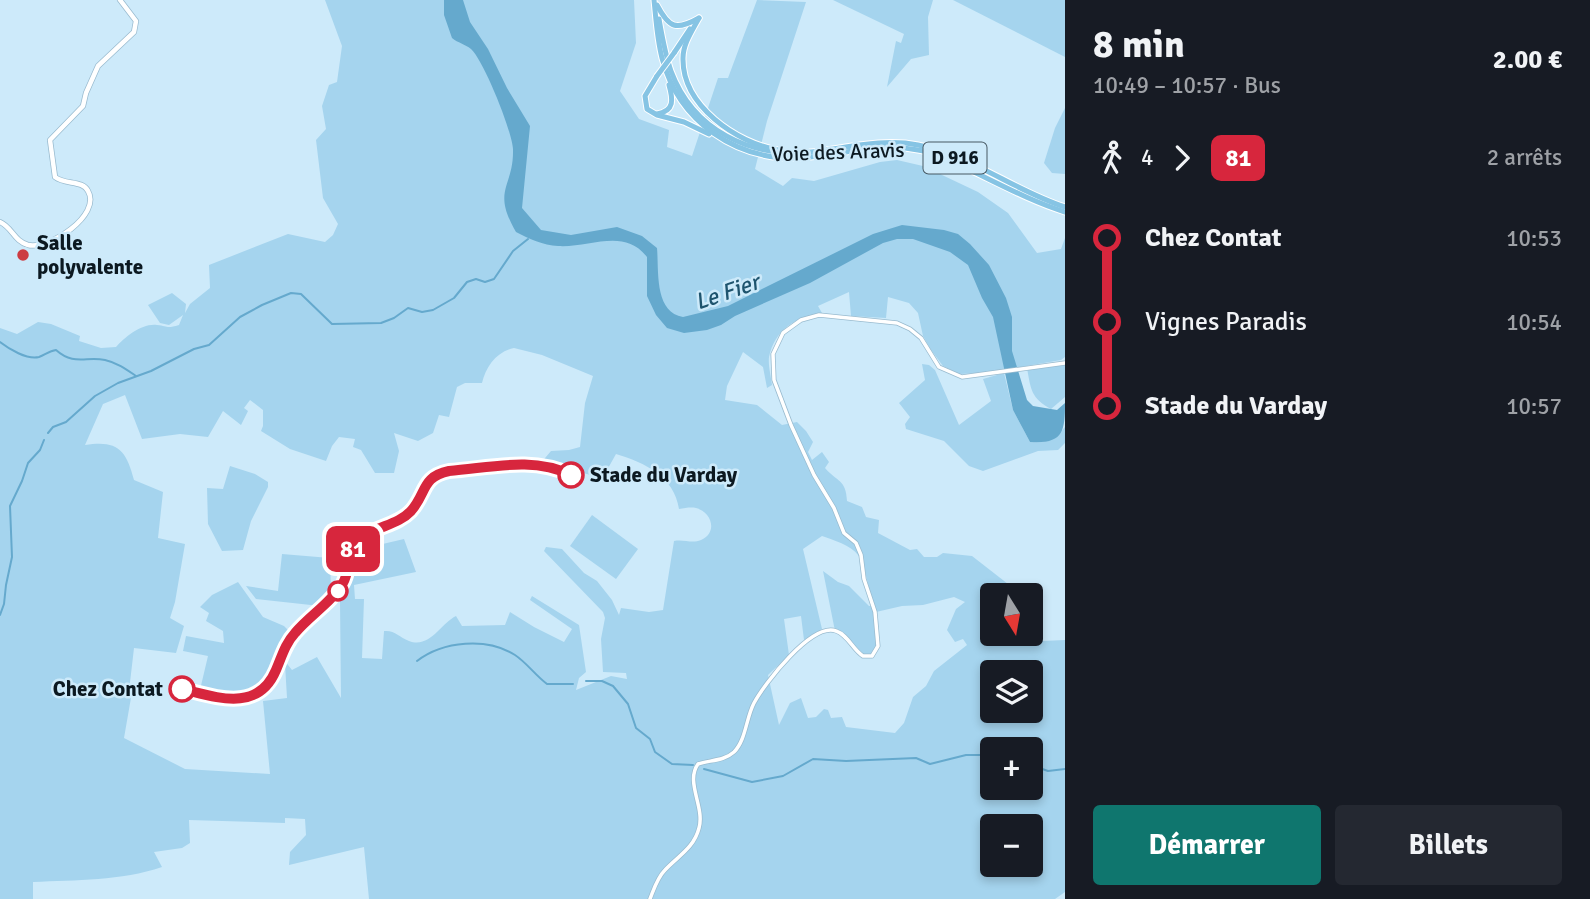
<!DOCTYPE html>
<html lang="fr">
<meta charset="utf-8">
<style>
body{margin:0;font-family:Signika,sans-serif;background:#242831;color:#f1f3f6;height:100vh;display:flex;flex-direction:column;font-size:26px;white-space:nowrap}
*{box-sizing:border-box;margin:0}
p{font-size:23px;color:#9ea1a6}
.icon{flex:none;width:38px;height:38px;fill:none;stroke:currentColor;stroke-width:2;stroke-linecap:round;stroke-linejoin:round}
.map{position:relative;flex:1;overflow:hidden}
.drawer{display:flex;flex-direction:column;background:#171b24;width:525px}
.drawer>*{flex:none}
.badge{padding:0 14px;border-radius:10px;font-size:24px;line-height:46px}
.needle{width:46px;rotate:169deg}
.buttons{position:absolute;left:980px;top:583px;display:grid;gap:14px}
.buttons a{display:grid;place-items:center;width:63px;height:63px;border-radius:7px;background:#171b24;box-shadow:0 4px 10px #0003;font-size:35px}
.map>.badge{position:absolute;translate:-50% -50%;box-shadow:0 0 0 4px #fff}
.legs{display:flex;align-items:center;gap:10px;height:77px;padding:0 28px;font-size:23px}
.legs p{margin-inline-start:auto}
.summary{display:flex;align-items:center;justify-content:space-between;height:119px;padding:0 28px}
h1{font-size:38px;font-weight:800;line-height:52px}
.button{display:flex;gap:14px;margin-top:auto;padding:14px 28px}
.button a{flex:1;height:80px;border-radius:7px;background:#0f766e;color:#fff;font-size:28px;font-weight:800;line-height:80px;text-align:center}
.button a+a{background:#242831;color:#f1f3f6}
ul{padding:0 28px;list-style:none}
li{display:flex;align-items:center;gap:24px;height:84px;font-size:26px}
li i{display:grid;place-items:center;width:10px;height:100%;margin:0 9px;background:currentColor}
li i::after{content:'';width:18px;height:18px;margin:-9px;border:5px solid;border-radius:50%;background:#171b24}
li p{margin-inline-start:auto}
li:first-child i{background:linear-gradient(#0000 50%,currentColor 0)}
li:last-child i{background:linear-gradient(currentColor 50%,#0000 0)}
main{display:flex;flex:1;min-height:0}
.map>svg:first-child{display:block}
</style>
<main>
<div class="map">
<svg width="1065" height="899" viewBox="0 0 1065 899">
<rect width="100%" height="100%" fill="#cdeafa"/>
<g fill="#a5d4ee" fill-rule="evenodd">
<path d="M 325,0 L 634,0 L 636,43 L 620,91 L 639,119 L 669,130 L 667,147 L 692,156 L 718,78 L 728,78 L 757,0 L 806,2 L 767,121 L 755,169 L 783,186 L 792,178 L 814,181 L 880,162 L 897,160 L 923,166 L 978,192 L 1008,213 L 1037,253 L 1061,249 L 1065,238 L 1065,357 L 1061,360 L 985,373 L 959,374 L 943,366 L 931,350 L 923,336 L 918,313 L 909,303 L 888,297 L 886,318 L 851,316 L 849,292 L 818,306 L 822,313 C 796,317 775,329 769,357 C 768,365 771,377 772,385 L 767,388 L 763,367 L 743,352 L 727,386 L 725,400 L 757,405 L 782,425 L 797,422 L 806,431 L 813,442 L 808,452 L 812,460 L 822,452 L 829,462 L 825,468 C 837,482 846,479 847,501 L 862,507 L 866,517 L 879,520 L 878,533 L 910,550 L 917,549 L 924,557 L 937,557 L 943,553 L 972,556 L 1008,584 L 1003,587 L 1007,595 L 992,595 L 992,634 L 1031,634 L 1031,625 L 1041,618 L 1043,641 L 1065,640 L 1065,892 L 1055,899 L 369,899 L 364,847 L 289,865 L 290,852 L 306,835 L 305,819 L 285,818 L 285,823 L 189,820 L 190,843 L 182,848 L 154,852 L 162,867 C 121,881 76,880 33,882 L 33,899 L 0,899 L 0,328 L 17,334 L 38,322 L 51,324 L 80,336 L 79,341 L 101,348 L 116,347 C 125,337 142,323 157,325 C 168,326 166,329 179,325 L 183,315 L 169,325 L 160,323 L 148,305 L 172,293 L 186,304 L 185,313 L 190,304 L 210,288 L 209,265 L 288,234 L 325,242 L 333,235 L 338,224 L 323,198 L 316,140 L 326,129 L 322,106 L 329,85 L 337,82 L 342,46 ZM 514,348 L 542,355 L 593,376 L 585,403 L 580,447 L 569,450 L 551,451 L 540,464 C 559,468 585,472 602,479 L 616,454 C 645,463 674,476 679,509 C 685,508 691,507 696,508 C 712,512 718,533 701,540 C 692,544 684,539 674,541 L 663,610 L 649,612 L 621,608 L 619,615 L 612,600 L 597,581 L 584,573 L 562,549 L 546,547 L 544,551 L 603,612 L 605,618 L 601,639 L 603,672 L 626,673 L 627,679 L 611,676 L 576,690 L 579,678 L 586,672 L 579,625 L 532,596 L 530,600 L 572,629 L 564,642 L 534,627 L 510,612 L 505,625 L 462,626 L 456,616 C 441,623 430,649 409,641 C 399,637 395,630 384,631 L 382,659 L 362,658 L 364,599 L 355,599 L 354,585 L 416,572 L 404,539 L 357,550 L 353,554 L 345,587 L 331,594 L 330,558 L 282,554 L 278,591 L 246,586 L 256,599 L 320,606 L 335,595 L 340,601 L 341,698 L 317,657 L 292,670 L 277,651 L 290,632 L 284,626 L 263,617 L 238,582 L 212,595 L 200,607 L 209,613 L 206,621 L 223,631 L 224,643 L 186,636 L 183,651 L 208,656 L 199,694 C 237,705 264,705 280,662 L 285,664 L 287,698 L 263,701 L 270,774 L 185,769 L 124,738 L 132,692 L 129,691 L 134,648 L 176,653 L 184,626 L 170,618 L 175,602 L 185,544 L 158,538 L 163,492 L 134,480 C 126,449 117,440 85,445 L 103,404 L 125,395 L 142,439 L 180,434 L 208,437 L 223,411 L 241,425 L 248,411 L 244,408 L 250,400 L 263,410 L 263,426 L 261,431 L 290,449 L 326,461 L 332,446 L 339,437 L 355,439 L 353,447 L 361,450 L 375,473 L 394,473 L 399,451 L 394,433 L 418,441 L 433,433 L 439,415 L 449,417 L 457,387 L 465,383 L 482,383 C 486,367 496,352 514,348 ZM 822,536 C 833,540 851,545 858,555 C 865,565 870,593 873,606 L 869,606 L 849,586 L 838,582 L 823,571 L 835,631 L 863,656 L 875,654 L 878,643 L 876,612 L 902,606 L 923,605 L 954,597 L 965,602 L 956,609 L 947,630 L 955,642 L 963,639 L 967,645 L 934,671 L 926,686 L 913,697 L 904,723 L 895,733 L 846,727 L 842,717 L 831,718 L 828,710 L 824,709 L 816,717 L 808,718 L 801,698 L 790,703 L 779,725 L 768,675 L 789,655 L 784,619 L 801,616 L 804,640 L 822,629 L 803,549 ZM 992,672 L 1031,672 L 1031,710 L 992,710 ZM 992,749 L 1031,749 L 1031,788 L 992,788 ZM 992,826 L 1031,826 L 1031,864 L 992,864 Z"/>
<polygon points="833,0 933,0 928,17 929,55 911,59 887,87 896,41 901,43 904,34"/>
<polygon points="953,0 1065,0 1065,57"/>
<polygon points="1065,108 1065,174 1052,173 1044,163 1055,128"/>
<path d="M 922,364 L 929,365 L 935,370 L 959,425 L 991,401 L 983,379 L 1004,373 L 1013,410 L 1030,442 C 1048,443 1054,440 1065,427 L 1065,443 L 1058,450 L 1038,451 L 983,471 L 969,466 L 944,441 L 906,429 L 905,424 L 910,417 L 899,403 L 925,380 Z"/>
<path d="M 1065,365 L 1065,397 L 1051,409 C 1031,398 1031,390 1027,368 Z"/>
<polygon points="230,466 255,474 268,482 268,487 251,521 243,550 222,551 208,524 207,488 223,489"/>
<polygon points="592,515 638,549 616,579 570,546"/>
</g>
<path fill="#65a9cd" d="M 444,0 L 463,0 L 470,22 L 488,49 L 507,88 L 530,126 L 522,208 L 541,230 L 571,235 L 617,227 L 642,236 L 657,248 C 659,271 654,312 683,317 L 728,306 L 873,234 L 902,225 L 944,230 L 958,234 L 970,244 L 989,265 L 1006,298 L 1012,317 L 1012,351 L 1027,400 L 1033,406 L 1057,410 L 1065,403 C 1065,432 1063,444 1030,442 L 1013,410 L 993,317 L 982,298 L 968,265 L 950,252 L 913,239 L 897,239 L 883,243 L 810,283 L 735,316 L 721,325 L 707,330 L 684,333 L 667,328 L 656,315 L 647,296 L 647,257 C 624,227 590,248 558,246 C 543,245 529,239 516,232 C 491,189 514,188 513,149 C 512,131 484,61 471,49 C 465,44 458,43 452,38 L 444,15 Z"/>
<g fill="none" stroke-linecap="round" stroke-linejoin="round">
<g stroke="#65a9cd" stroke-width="2">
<path d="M 0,342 C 9,349 27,360 39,357 C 45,355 49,351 56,350 C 74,366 86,356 105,360 C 118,363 126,369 136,376"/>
<polyline points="48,433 53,427 66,422 95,396 118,383 151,371 194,349 209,345 240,317 262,305 291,293 301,294 332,324 381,323 394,318 408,308 422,312 433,310 454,298 467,282 476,279 485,282 494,279 513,251 528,239"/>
<polyline points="0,615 4,604 6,585 12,557 10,506 22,481 28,463 40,450 44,440"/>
<path d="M 417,661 C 443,641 487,637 515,655 C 527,663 535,675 547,684 L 573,684"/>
<polyline points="586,681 602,681 613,686 628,704 636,728 650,739 655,752 672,764 693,765"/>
<polyline points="1031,765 1048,771 1065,769"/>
<polyline points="704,769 752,782 783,776 813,759 846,761 916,758 930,764 966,755 992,755"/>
</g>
<g stroke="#99bbcf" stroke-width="5">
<path id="tertiary" d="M 650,899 C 654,889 657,878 665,870 C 678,856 694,848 699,828 C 705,807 685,782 698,764 C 710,760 724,761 734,752 C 746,740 746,718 754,703 C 764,684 812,622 836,631 C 848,635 853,650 863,656 L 872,656 L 878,646 L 875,612 L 864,579 L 861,555 L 856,543 L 844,533 L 834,508 L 814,475 L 791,425 L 774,380 L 773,354 L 783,333 L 801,320 L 819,315 L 897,323 L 910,329 L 921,338 L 939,367 L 962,377 L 1065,363"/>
</g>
<g stroke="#99bbcf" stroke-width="6">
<path id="secondary" d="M 0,222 C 12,227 14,241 28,245 C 49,250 102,215 88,191 C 83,180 65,185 55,177 L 50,140 L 83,106 L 86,93 L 98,66 L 134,32 L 136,21 L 120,0"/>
</g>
<g stroke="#fff" stroke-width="7">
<g id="trunk">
<path d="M 654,0 C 656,19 657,39 662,58 C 679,122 736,161 801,158 C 840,155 879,142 918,150 C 937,153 955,163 972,171 C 1003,186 1033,202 1065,212"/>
<path d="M 657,5 C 669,28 676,31 699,18"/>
<path d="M 699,18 C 692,31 683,44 683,58 C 682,106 737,143 778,150"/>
<path d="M 659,19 C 662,36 665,54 671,71 C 693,130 750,158 811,152 C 846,148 883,138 918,145 C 970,155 1015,191 1065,207"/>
<polyline points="674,53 690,29"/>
<polyline points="657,76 645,96 647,109 657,115 684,122 709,134"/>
<path d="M 657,114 C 675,111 673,99 669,85"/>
</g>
</g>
<use href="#tertiary" stroke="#fff" stroke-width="3.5"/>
<use href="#secondary" stroke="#fff" stroke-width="4.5"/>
<use href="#trunk" stroke="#86c4e4" stroke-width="5"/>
<g stroke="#fff" stroke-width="7" stroke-linecap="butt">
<polyline id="trunk-bridge" points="657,76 674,53"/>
</g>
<use href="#trunk-bridge" stroke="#86c4e4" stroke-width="5"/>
</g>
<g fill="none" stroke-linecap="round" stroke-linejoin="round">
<g stroke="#fff" stroke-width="16">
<path id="line-1" d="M 182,689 C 216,697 258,713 276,670 C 282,656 285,644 295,633 C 310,615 331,603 343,583 C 350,571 347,555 357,543 C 371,526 396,527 411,511 C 427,493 421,477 449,471 C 490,468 532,456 571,475"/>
</g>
<use href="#line-1" stroke="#d7263d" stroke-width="10"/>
</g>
<circle fill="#cc3c42" stroke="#cdeafa" stroke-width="2.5" cx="23" cy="255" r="7"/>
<g fill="#fff" stroke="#d7263d" stroke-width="3.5">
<circle cx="571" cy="475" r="12"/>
<circle cx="338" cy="591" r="9"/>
<circle cx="182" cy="689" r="12"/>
</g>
<g text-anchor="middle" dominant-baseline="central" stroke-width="5" stroke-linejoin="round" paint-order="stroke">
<rect fill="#cdeafa" stroke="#465862" stroke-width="2" x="923.5" y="142.5" width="63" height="31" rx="5"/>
<g font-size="19" font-weight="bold" fill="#0c1921">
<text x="955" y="158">D 916</text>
</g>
<g font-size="21" fill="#0c1921" stroke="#cdeafa">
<text transform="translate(838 152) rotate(-2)">Voie des Aravis</text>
</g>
<g font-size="21" font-weight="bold" fill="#0c1921" stroke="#cdeafa" text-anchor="start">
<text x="37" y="243">Salle<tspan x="37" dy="24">polyvalente</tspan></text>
</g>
<g font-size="21" font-weight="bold" fill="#0c1921" stroke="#cdeafa" text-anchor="start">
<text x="590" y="475">Stade du Varday</text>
<text x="163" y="689" text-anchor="end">Chez Contat</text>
</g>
<g font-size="23" font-style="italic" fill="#1e546e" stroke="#cdeafa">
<text transform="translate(727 292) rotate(-19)">Le Fier</text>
</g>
</g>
</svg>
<div class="buttons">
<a><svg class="needle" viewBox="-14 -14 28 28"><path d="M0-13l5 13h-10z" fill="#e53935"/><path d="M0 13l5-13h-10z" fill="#9ea1a6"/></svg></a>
<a><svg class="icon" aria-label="layers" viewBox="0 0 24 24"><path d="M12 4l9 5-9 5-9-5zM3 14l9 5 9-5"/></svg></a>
<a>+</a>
<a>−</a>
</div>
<b class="badge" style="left:353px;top:549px;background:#d7263d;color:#fff">81</b>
</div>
<section class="drawer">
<div class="summary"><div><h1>8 min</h1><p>10:49 – 10:57 · Bus</p></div><b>2.00 €</b></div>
<div class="legs"><svg class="icon" aria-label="walk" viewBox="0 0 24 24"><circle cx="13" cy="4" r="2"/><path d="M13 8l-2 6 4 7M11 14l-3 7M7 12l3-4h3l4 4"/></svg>4<svg class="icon" aria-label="forward" viewBox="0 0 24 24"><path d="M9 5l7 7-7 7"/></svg><b class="badge" style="background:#d7263d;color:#fff">81</b><p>2 arrêts</p></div>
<ul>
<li><i style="color:#d7263d"></i><b>Chez Contat</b><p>10:53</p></li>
<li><i style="color:#d7263d"></i><span>Vignes Paradis</span><p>10:54</p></li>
<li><i style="color:#d7263d"></i><b>Stade du Varday</b><p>10:57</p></li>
</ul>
<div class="button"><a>Démarrer</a><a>Billets</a></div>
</section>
</main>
